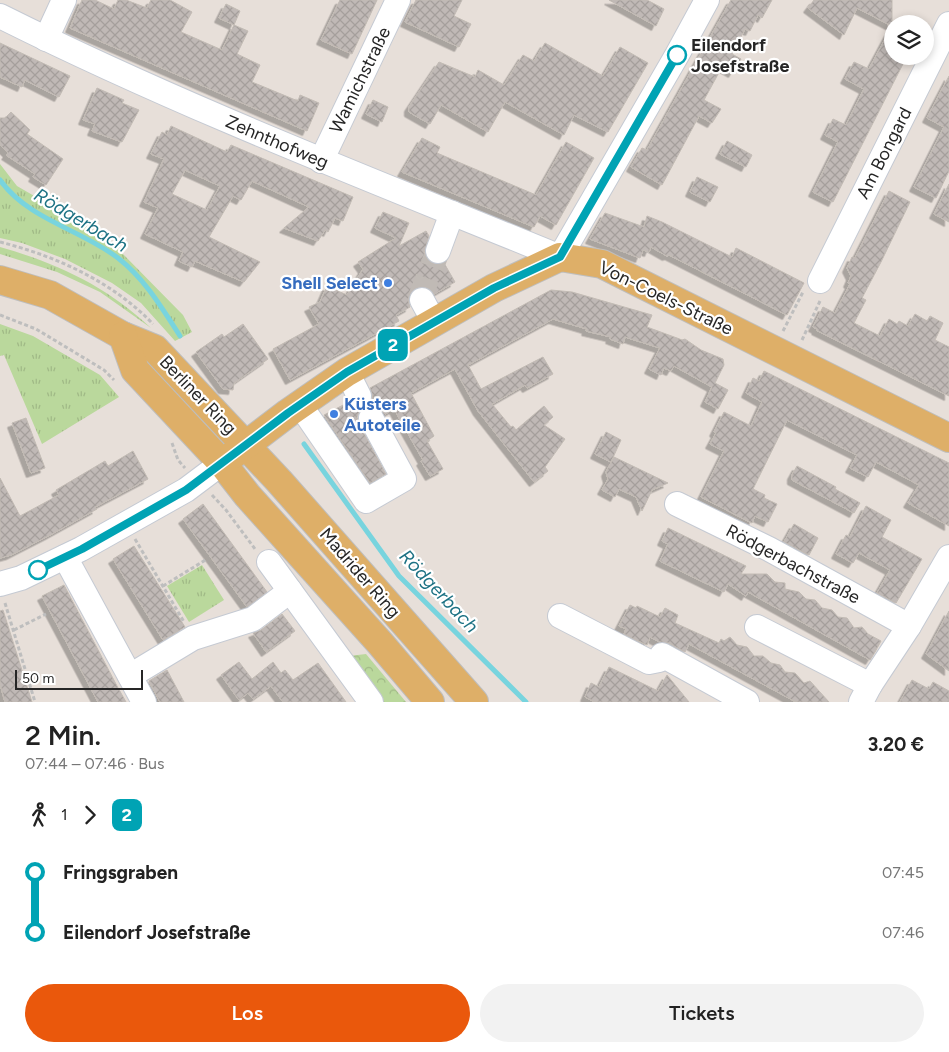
<!DOCTYPE html>
<html lang="de">
<meta charset="utf-8">
<style>
body{margin:0;font-family:Figtree,sans-serif;background:#f2f2f2;color:#222;height:100vh;display:flex;flex-direction:column;font-size:19px;white-space:nowrap}
*{box-sizing:border-box;margin:0}
p{font-size:16px;color:#767676}
.icon{flex:none;width:28px;height:28px;fill:none;stroke:currentColor;stroke-width:2;stroke-linecap:round;stroke-linejoin:round}
.map{position:relative;height:702px;overflow:hidden}
.details{display:flex;flex-direction:column;background:#fff;flex:1}
.details>*{flex:none}
.badge{padding:0 10px;border-radius:8px;font-size:18px;line-height:32px}
.fabs{position:absolute;left:884px;top:15px;display:grid;gap:10px}
.fabs a{display:grid;place-items:center;width:50px;height:50px;border-radius:50%;background:#fff;box-shadow:0 2px 8px #0003;font-size:25px}
.scale{position:absolute;left:15px;bottom:12px;width:128px;box-sizing:border-box;padding-left:5px;border:2px solid #262626;border-top:0;font-size:14px;line-height:18px;white-space:nowrap;color:#262626;-webkit-text-stroke:4px #fff;paint-order:stroke}
.map>.badge{position:absolute;translate:-50% -50%;box-shadow:0 0 0 2px #fff}
.legs{display:flex;align-items:center;gap:8px;height:55px;padding:0 25px;font-size:16px}
.legs p{margin-inline-start:auto}
.headline{display:flex;align-items:center;justify-content:space-between;height:85px;padding:0 25px}
h1{font-size:28px;font-weight:600;line-height:38px}
.primary-button{display:flex;gap:10px;margin-top:auto;padding:10px 25px}
.primary-button a{flex:1;height:58px;border-radius:30px;background:#ea580c;color:#fff;font-size:20px;font-weight:600;line-height:58px;text-align:center}
.primary-button a+a{background:#f2f2f2;color:#222}
ul{padding:0 25px;list-style:none}
li{display:flex;align-items:center;gap:18px;height:60px;font-size:19px}
li i{display:grid;place-items:center;width:8px;height:100%;margin:0 6px;background:currentColor}
li i::after{content:'';width:12px;height:12px;margin:-6px;border:4px solid;border-radius:50%;background:#fff}
li p{margin-inline-start:auto}
li:first-child i{background:linear-gradient(#0000 50%,currentColor 0)}
li:last-child i{background:linear-gradient(currentColor 50%,#0000 0)}
.map>svg:first-child{display:block}
</style>
<div class="map">
<svg width="949" height="702" viewBox="0 0 949 702">
<defs>
<pattern id="grass-tufts" width="24" height="20" patternUnits="userSpaceOnUse" patternTransform="scale(1.25)"><rect width="24" height="20" fill="#bad89c"/><path d="M3 7l-1-3M5 7V3M7 7l1-3M15 17l-1-3M17 17v-4M19 17l1-3" fill="none" stroke="#a0b986"/></pattern>
<pattern id="forest-crowns" width="20" height="18" patternUnits="userSpaceOnUse" patternTransform="scale(1.25)"><rect width="20" height="18" fill="#bad89c"/><path d="M2 6a3 3 0 1 1 6 0M12 15a3 3 0 1 1 6 0" fill="none" stroke="#a0b986"/></pattern>
<pattern id="building-cross-hatch" width="8" height="8" patternUnits="userSpaceOnUse" patternTransform="scale(1.25)"><rect width="8" height="8" fill="#c0b9b6"/><path d="M0 0l8 8M0 8l8-8" fill="none" stroke="#a59f9c"/></pattern>
<filter id="shadow"><feDropShadow dx="-4.5" dy="4.5" stdDeviation="0" flood-color="#0004"/></filter>
</defs>
<rect width="100%" height="100%" fill="#e7dfd9"/>
<g fill="url(#grass-tufts)">
<polygon points="0,164 17,186 100,234 119,250 183,315 192,332 175,341 141,303 112,283 65,259 22,243 0,238"/>
<path d="M 0,247 C 59,264 106,286 151,328 L 100,292 L 57,272 L 0,254 Z"/>
<polygon points="0,324 33,336 100,375 119,397 42,444 4,355 0,356"/>
<polygon points="202,565 224,600 189,622 167,586"/>
</g>
<polygon fill="url(#forest-crowns)" points="366,654 406,702 382,702 349,656"/>
<g fill="none" stroke-linecap="round" stroke-linejoin="round">
<g stroke="#78d4de" stroke-width="5">
<path d="M 0,180 C 29,220 80,229 118,258 C 145,279 162,308 180,336"/>
<polyline points="304,444 399,576 526,702"/>
</g>
</g>
<g fill="url(#building-cross-hatch)" stroke="#c2bbb4" fill-rule="evenodd" filter="url(#shadow)">
<polygon points="82,0 95,0 114,9 118,0 126,0 147,8 151,0 170,0 192,12 181,32 222,50 234,25 248,31 237,54 260,65 252,82 298,101 300,95 319,103 307,131 70,28"/>
<polygon points="340,0 377,0 352,54 321,40"/>
<polygon points="416,0 462,0 454,16 471,24 459,47 405,22"/>
<polygon points="609,0 647,0 664,9 656,26"/>
<polygon points="731,0 772,0 762,18 758,15 750,31 745,29 732,54 741,59 733,73 722,67 704,100 721,109 712,123 699,116 662,185 631,167 642,148 647,150"/>
<polygon points="814,0 892,0 892,56 907,56 833,202 813,192 838,142 825,135 833,119 846,125 864,89 845,79 854,62 869,69 892,26 857,8 844,35 808,8"/>
<polygon points="226,4 240,11 234,25 219,18"/>
<polygon points="0,43 70,76 59,97 25,80 22,87 0,77"/>
<polygon points="545,43 603,76 620,47 648,63 608,132 574,115 564,135 505,102 488,132 441,105 430,124 409,112 409,107 439,62 475,77 478,70 504,85 523,55 534,61"/>
<polygon points="949,76 949,171 936,198 914,187 944,127 927,118"/>
<polygon points="97,88 124,100 122,103 139,110 122,142 92,131 95,124 83,120"/>
<polygon points="373,100 388,107 382,122 366,114"/>
<polygon points="11,112 30,130 27,134 63,159 46,185 33,177 35,174 6,155 8,153 0,145 0,118 5,118"/>
<path d="M 171,126 L 227,152 L 231,145 L 353,197 L 343,221 L 335,218 L 328,232 L 325,230 L 318,241 L 284,228 L 309,207 L 252,181 L 241,200 L 233,196 L 209,237 L 260,262 L 244,282 L 195,261 L 192,267 L 179,261 L 183,252 L 145,234 L 158,208 L 144,202 L 164,159 L 151,154 L 162,132 L 167,135 ZM 185,170 L 220,186 L 207,210 L 172,194 Z"/>
<polygon points="422,138 440,147 437,153 536,195 566,142 594,158 556,225 540,216 534,227 402,172"/>
<polygon points="727,141 752,155 746,167 720,154"/>
<polygon points="697,177 718,187 710,202 690,192"/>
<polygon points="949,184 949,222 934,214"/>
<polygon points="889,191 910,202 881,262 862,298 866,300 854,323 880,336 889,319 897,324 899,321 908,326 915,314 927,321 930,316 943,323 935,340 949,347 949,396 816,330 817,329 813,327 823,307 835,313 850,284 848,283 851,276 847,268 852,257 855,258"/>
<polygon points="383,212 409,223 399,246 426,231 429,236 424,253 427,259 434,264 444,263 455,282 434,294 430,289 423,286 415,288 410,293 408,299 410,307 396,315 399,321 290,380 273,349 319,324 309,307 320,302 327,286 347,295 363,269 358,262 396,238 375,228"/>
<polygon points="605,213 644,227 647,216 662,222 732,257 736,248 804,283 787,315 669,255 667,256 651,247 649,252 643,250 640,258 590,239"/>
<polygon points="551,290 572,292 652,315 647,327 677,338 682,340 685,339 701,350 723,359 724,365 715,383 728,390 718,409 705,402 712,387 674,366 671,371 664,368 661,375 649,369 660,348 625,337 623,344 610,339 611,337 586,331 587,329 553,319 468,365 481,389 543,357 553,374 527,388 525,385 492,404 511,427 513,426 516,430 544,406 553,417 544,425 565,439 545,467 548,471 534,482 478,411 455,369 411,393 434,436 427,441 443,469 430,476 421,461 423,460 394,409 385,414 379,407 369,405 373,397 370,388"/>
<polygon points="243,324 268,359 234,383 233,390 223,389 196,352 222,334 224,337"/>
<polygon points="764,371 949,463 949,526 908,503 919,485 876,462 868,477 850,468 857,455 787,420 753,489 765,495 764,498 777,504 768,522 755,516 752,523 701,497 724,451 710,444 716,433 714,432 724,412 751,426 762,402 746,393 753,378 759,381"/>
<polygon points="347,403 352,408 361,409 357,417 359,424 386,474 370,483 324,415"/>
<polygon points="26,418 45,468 31,473 12,423"/>
<polygon points="606,432 621,440 611,462 595,454"/>
<polygon points="133,451 148,479 95,507 97,509 50,535 11,555 0,558 0,478 20,516 59,495 56,490 105,461 108,466"/>
<polygon points="614,457 668,483 652,490 642,511 636,497 619,489 615,497 602,490 608,479 606,472"/>
<polygon points="797,466 836,487 835,489 860,503 854,513 792,480 792,475"/>
<polygon points="203,504 267,592 247,607 183,519"/>
<polygon points="866,506 891,520 882,537 922,559 896,603 877,593 890,570 859,553 853,563 836,554 846,535 850,537"/>
<polygon points="794,524 818,538 809,555 784,542"/>
<polygon points="668,528 746,566 741,574 767,574 775,582 785,583 785,589 799,592 806,599 815,600 822,608 832,610 838,617 847,618 854,628 862,627 868,634 881,641 875,652 870,660 748,592 746,596 728,584 724,592 660,561 668,544 662,541"/>
<polygon points="134,546 185,627 163,640 113,559"/>
<polygon points="64,585 117,686 126,702 98,702 42,596"/>
<polygon points="630,605 636,608 637,606 660,617 665,608 678,615 675,623 719,643 721,639 724,641 730,637 737,645 747,647 754,656 763,656 771,663 780,665 785,672 795,673 804,683 810,681 829,702 796,702 689,644 685,652 669,643 660,642 650,637 647,645 636,640 624,634 626,629 619,626"/>
<polygon points="3,610 32,702 5,702 0,684 0,611"/>
<polygon points="949,611 949,671 926,654"/>
<polygon points="282,614 295,631 266,652 253,633 261,630"/>
<polygon points="239,662 252,679 273,662 281,673 285,670 293,680 318,663 346,702 283,702 271,686 253,699 248,693 239,700 221,675"/>
<polygon points="609,667 658,691 667,675 689,702 595,702 585,697 591,683 599,687"/>
<polygon points="167,670 184,702 160,702 149,681"/>
<polygon points="912,680 929,689 933,682 949,691 949,702 900,702"/>
</g>
<g fill="none" stroke-linecap="round" stroke-linejoin="round">
<polyline stroke="#c0bab5" stroke-width="24" stroke-dasharray="24 12" stroke-linecap="butt" points="422,300 420,297 438,251"/>
<g stroke="#c5cad3" stroke-width="26">
<g id="minor">
<path d="M 0,16 C 182,107 372,180 560,257 L 677,55 L 707,0"/>
<polyline points="46,39 64,0"/>
<polyline points="321,161 398,0"/>
<polyline points="438,251 452,213"/>
<polyline points="820,281 949,24"/>
<polyline points="422,300 434,322"/>
<polyline points="347,372 359,396"/>
<polyline points="300,405 366,501 404,479 371,418"/>
<polyline points="677,504 769,549 909,626"/>
<polyline points="65,557 144,702"/>
<polyline points="269,562 371,702"/>
<polyline points="0,584 21,578 81,549 186,490 234,454"/>
<polyline points="560,616 649,662 659,660 662,655 747,702"/>
<polyline points="757,627 870,685"/>
<polyline points="130,676 193,638 253,619 290,591"/>
<polyline points="861,702 870,685 909,626 949,557"/>
</g>
</g>
<g stroke="#bebebe" stroke-width="30">
<g id="major">
<polyline points="0,280 50,295 123,336 155,349 279,481 474,702"/>
<polyline points="123,336 135,370 222,463 247,495 380,643 430,702"/>
<polyline points="234,454 288,413 347,372 494,288 560,257 602,264 949,438"/>
</g>
</g>
<g stroke="#bebebe" stroke-width="3" stroke-dasharray="4 2.5" stroke-linecap="butt">
<path d="M 0,242 C 56,256 113,282 153,324"/>
<polyline points="0,315 36,329 104,370 114,380"/>
<polyline points="783,331 803,292"/>
<polyline points="802,340 820,301"/>
<polyline points="172,443 178,460 185,468"/>
<polyline points="212,495 226,510 255,549"/>
<polyline points="135,539 184,622"/>
<polyline points="163,586 207,559"/>
<polyline points="5,603 35,702"/>
<polyline points="14,630 46,614"/>
</g>
<use href="#minor" stroke="#fff" stroke-width="24"/>
<use href="#major" stroke="#deaf68" stroke-width="28"/>
</g>
<g fill="none" stroke-linecap="round" stroke-linejoin="round">
<g stroke="#fff" stroke-width="11">
<polyline id="line-1" points="38,570 82,549 186,490 288,413 347,372 494,288 560,257 677,55"/>
</g>
<use href="#line-1" stroke="#00a3b4" stroke-width="8"/>
</g>
<g fill="#fff" stroke="#00a3b4" stroke-width="2.5">
<circle cx="677" cy="55" r="9"/>
<circle cx="38" cy="570" r="9"/>
</g>
<g fill="#3f7fe0" stroke="#fff" stroke-width="2">
<circle cx="388" cy="283" r="5"/>
<circle cx="334" cy="414" r="5"/>
</g>
<g text-anchor="middle" dominant-baseline="central" stroke-width="4.5" stroke-linejoin="round" paint-order="stroke">
<g font-size="18" font-weight="bold" fill="#262626" stroke="#fff" text-anchor="start">
<text x="691" y="45">Eilendorf<tspan x="691" dy="21">Josefstraße</tspan></text>
</g>
<g font-size="18" fill="#262626" stroke="#fff">
<text transform="translate(360 80) rotate(-64)">Wamichstraße</text>
<text transform="translate(277 142) rotate(23)">Zehnthofweg</text>
<text transform="translate(884 153) rotate(-63)">Am Bongard</text>
<text transform="translate(666 298) rotate(26)">Von-Coels-Straße</text>
<text transform="translate(198 395) rotate(46)">Berliner Ring</text>
<text transform="translate(793 564) rotate(28)">Rödgerbachstraße</text>
<text transform="translate(360 573) rotate(49)">Madrider Ring</text>
</g>
<g font-size="18" font-weight="bold" fill="#366cbe" stroke="#fff" text-anchor="end">
<text x="378" y="283">Shell Select</text>
<text x="344" y="404" text-anchor="start">Küsters<tspan x="344" dy="21">Autoteile</tspan></text>
</g>
<g font-size="19" font-style="italic" fill="#1d7284" stroke="#fff">
<text transform="translate(81 220) rotate(31)">Rödgerbach</text>
<text transform="translate(439 591) rotate(47)">Rödgerbach</text>
</g>
</g>
</svg>
<div class="fabs">
<a><svg class="icon" aria-label="layers" viewBox="0 0 24 24"><path d="M12 4l9 5-9 5-9-5zM3 14l9 5 9-5"/></svg></a>
</div>
<div class="scale">50 m</div>
<b class="badge" style="left:393px;top:345px;background:#00a3b4;color:#fff">2</b>
</div>
<section class="details">
<div class="headline"><div><h1>2 Min.</h1><p>07:44 – 07:46 · Bus</p></div><b>3.20 €</b></div>
<div class="legs"><svg class="icon" aria-label="walk" viewBox="0 0 24 24"><circle cx="13" cy="4" r="2"/><path d="M13 8l-2 6 4 7M11 14l-3 7M7 12l3-4h3l4 4"/></svg>1<svg class="icon" aria-label="forward" viewBox="0 0 24 24"><path d="M9 5l7 7-7 7"/></svg><b class="badge" style="background:#00a3b4;color:#fff">2</b></div>
<ul>
<li><i style="color:#00a3b4"></i><b>Fringsgraben</b><p>07:45</p></li>
<li><i style="color:#00a3b4"></i><b>Eilendorf Josefstraße</b><p>07:46</p></li>
</ul>
<div class="primary-button"><a>Los</a><a>Tickets</a></div>
</section>
